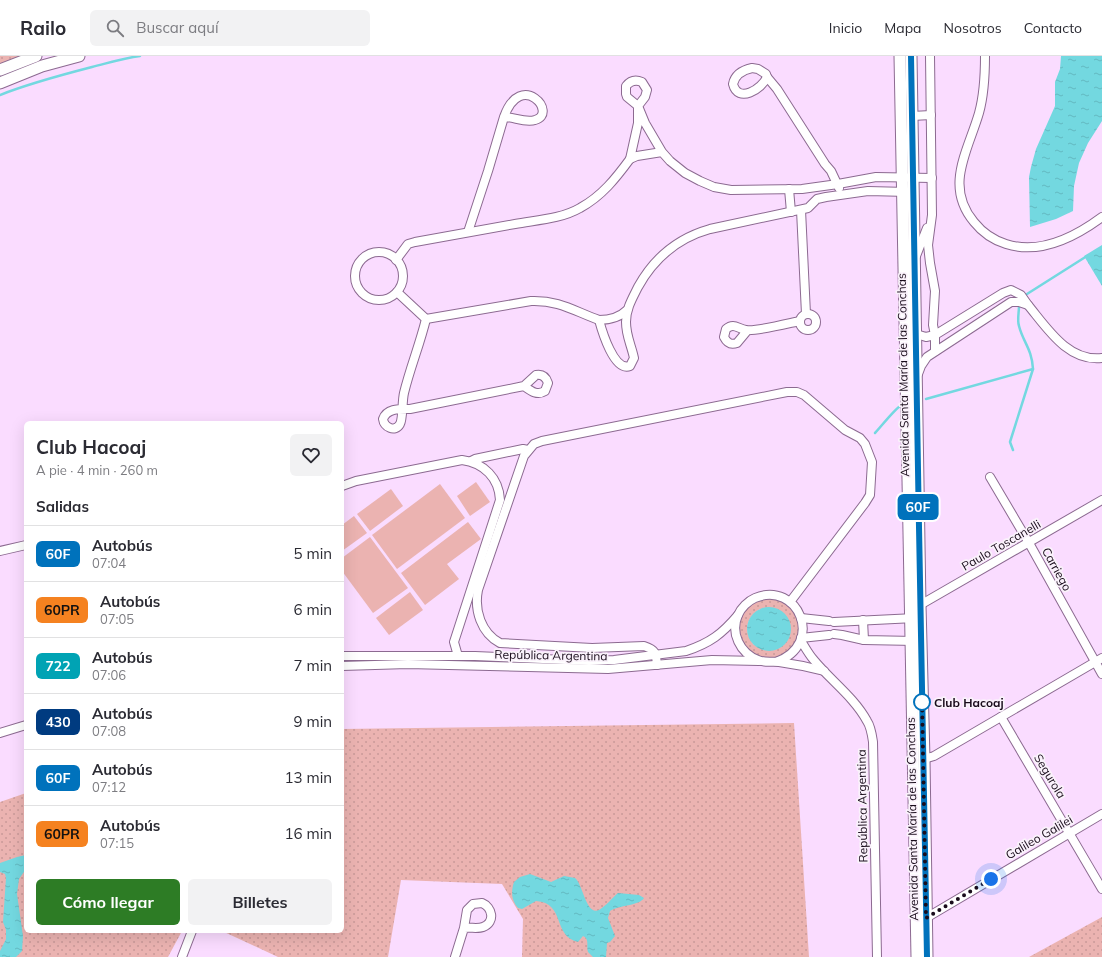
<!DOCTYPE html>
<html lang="es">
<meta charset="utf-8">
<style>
body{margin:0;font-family:Mulish,sans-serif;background:#f2f2f3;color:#2b2b33;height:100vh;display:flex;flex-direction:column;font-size:15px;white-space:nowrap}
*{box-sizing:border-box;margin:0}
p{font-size:13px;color:#7c7c81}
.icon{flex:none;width:22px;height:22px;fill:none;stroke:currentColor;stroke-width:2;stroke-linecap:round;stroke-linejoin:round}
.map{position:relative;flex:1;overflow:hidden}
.details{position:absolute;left:24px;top:365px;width:320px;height:512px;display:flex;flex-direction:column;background:#fff;border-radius:6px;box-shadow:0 4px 16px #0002}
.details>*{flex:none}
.badge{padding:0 8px;border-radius:6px;font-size:14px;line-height:26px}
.you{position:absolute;width:20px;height:20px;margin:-10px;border:3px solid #fff;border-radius:50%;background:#1a73e8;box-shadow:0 0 0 6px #1a73e833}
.map>.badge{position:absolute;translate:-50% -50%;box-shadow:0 0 0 2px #fff}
h2{padding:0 12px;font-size:15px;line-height:36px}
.round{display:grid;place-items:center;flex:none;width:42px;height:42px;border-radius:6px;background:#f2f2f3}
.summary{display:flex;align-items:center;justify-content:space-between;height:68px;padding:0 12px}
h1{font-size:19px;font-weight:700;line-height:30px}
.button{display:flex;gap:8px;margin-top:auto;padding:8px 12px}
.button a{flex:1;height:46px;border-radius:6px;background:#2d7c25;color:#fff;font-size:16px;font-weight:700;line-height:46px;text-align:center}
.button a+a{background:#f2f2f3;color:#2b2b33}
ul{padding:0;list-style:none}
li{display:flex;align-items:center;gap:12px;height:56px;padding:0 12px;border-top:1px solid #e1e1e2}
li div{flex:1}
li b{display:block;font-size:15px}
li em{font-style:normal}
li .badge{min-width:44px;font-weight:700;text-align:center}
header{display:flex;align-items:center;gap:24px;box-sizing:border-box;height:56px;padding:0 20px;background:#fff;border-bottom:1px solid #e1e1e2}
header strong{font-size:19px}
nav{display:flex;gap:22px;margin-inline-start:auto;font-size:14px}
.search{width:280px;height:36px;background:#f2f2f3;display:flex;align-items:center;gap:10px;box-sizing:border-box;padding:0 14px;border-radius:6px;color:#7c7c81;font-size:15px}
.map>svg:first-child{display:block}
</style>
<header>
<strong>Railo</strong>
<div class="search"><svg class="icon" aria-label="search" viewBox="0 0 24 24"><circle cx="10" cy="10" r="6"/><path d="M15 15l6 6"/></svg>Buscar aquí</div>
<nav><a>Inicio</a><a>Mapa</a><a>Nosotros</a><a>Contacto</a></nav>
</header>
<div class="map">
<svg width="1102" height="901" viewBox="0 0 1102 901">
<defs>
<pattern id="green-dots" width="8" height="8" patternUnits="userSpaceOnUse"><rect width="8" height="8" fill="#ebb3b1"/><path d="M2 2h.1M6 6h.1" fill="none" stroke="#c99998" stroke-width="1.8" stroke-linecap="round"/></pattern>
<pattern id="water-ripples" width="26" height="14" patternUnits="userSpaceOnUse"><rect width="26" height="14" fill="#73d8e0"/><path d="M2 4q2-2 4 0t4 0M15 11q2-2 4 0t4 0" fill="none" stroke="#63b8c0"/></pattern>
</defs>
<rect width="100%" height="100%" fill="#fadcff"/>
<g fill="url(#green-dots)" fill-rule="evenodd">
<polygon points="0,0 23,0 0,9"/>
<path d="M 766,543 C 772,543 779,543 784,547 C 798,555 804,576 794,590 C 792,592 789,594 787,596 C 750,625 713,555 766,543 ZM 760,553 L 790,574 L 786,586 L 754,589 C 743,576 746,561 760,553 Z"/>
<polygon points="794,667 809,901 522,901 523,863 502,828 401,824 388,901 278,901 222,875 342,875 342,673"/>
<polygon points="26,737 26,875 182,875 168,901 0,901 0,746"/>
<polygon points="1102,861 1102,901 1029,901"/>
</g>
<g fill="#ebb3b1">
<polygon points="476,426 490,446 470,460 457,440"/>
<polygon points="440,428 465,462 397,513 372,479"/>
<polygon points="391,433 403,450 370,475 357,458"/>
<polygon points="354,460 367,477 342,495 342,469"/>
<polygon points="468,466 481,483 447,508 459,523 425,549 401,517"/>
<polygon points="370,481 408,532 373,557 342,515 342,502"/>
<polygon points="410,536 423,554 389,579 376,562"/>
</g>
<g fill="url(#water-ripples)">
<polygon points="1061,0 1102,0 1102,65 1088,87 1079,107 1074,130 1073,155 1056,163 1030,171 1029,121 1031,111 1036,93 1055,50 1055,26 1060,13"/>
<polygon points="1102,189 1102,230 1084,200"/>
<circle cx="769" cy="573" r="22"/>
<polygon points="26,799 26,813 19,823 17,838 23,880 22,895 16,901 0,901 0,895 6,883 6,874 3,866 6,822 5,818 0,816 0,807 17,801"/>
<path d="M 530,818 L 551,826 L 564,820 L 575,822 C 583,828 586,860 599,854 C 606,850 612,842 618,837 L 639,839 L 644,842 C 639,850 619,849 610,855 L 608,862 L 615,880 L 610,886 L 607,887 L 606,901 L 593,901 L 588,896 C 586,891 590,883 583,880 L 578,886 C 552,880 566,847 536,845 L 522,853 L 518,852 C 511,844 511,835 514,826 L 520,821 Z"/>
</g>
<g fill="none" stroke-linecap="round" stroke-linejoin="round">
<g stroke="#73d8e0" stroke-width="2.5">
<path d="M 0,39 C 30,27 61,19 92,11 C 108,7 124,2 140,0"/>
<polyline points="1027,238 1087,200"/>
<path d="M 1019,250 C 1019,257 1017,264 1019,270 C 1023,286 1032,293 1033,313"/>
<polyline points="926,343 1033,313 1010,386 1013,394"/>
<path d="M 875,377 C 880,372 897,350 902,349"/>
</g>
<g stroke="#8c6a91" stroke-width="10">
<g id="street">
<polyline points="930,0 932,159 928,189 930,207 935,235 933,269 935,279 935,295"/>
<path d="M 985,0 C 985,19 984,39 979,57 C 968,95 944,130 974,166 C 982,176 993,184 1006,188 C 1040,199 1075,181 1102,161"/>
<path d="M 752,12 L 758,13 L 766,18 L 767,21 C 762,33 738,48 733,28 C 735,18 743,14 752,12 Z"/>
<polyline points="767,21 777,33 825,108 831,115 839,132"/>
<polyline points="912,60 931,59"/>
<path d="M 662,96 L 637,100 L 630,103 L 638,67 L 638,50 L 645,41 L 647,34 L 642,26 C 635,23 630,25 626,30 L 626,38 L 627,41 L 638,50 L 645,67 L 662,96 L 670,105 L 685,117 L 700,125 L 714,131 L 731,134 L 802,133 L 838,128 L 876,121 L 932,122"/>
<polyline points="789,133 791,156"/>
<polyline points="801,154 806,258"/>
<path d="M 468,176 L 488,115 L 504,61 C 521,13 559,58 535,64 C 525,67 514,61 504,61"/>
<circle cx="379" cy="220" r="24"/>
<polyline points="916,200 927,172"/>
<path d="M 396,204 L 408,188 L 415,186 C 449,180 482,174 515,168 C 537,164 561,163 580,152 C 602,140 616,122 630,103"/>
<path d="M 397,236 L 426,263 C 420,288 410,312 404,337 C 402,345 403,363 400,368 C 395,377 384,371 383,363 C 387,352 400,353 410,353 L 524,330 L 536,319 C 542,318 546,321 548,327 L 545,335 C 537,340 531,335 524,330"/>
<path d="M 1028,249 C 1047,272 1068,306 1102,302"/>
<circle cx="808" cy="266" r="8"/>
<path d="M 426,263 L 531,245 C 559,244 574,255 599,264 C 609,264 620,261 627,254"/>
<path d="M 599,264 C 602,275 614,316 630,310 L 634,302 C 631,288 626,280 626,266 C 626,253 632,243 638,231 C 654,202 678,182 710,173 L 808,152 L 817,143 L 826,141 L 868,135 L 908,136"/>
<path d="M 747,275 L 737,287 C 731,289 727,287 724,281 L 726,273 C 734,266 738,273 746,274 C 755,276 790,267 800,265"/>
<polyline points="916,278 926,281 935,279 1003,237 1011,234 1021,239 1028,249 1019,246 1011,246 927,301 921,310 918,318"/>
<polyline points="471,405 475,403 523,393 528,394"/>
<polyline points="990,421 1029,487 1102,618"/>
<path d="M 342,430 L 356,425 L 462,404 C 484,407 499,422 500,444 L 454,586 L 458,600"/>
<polyline points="0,495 26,489"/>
<polyline points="917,550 920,549 1102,444"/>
<polyline points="801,562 829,565"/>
<polyline points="863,564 864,584"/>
<polyline points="834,566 915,562"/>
<polyline points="834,578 842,579 864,584 915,585"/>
<polyline points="801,582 829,579"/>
<path d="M 801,585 C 805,591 808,597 813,603 C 830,624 854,641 867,665 C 871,671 872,679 873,686 L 877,901"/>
<path d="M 342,600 L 475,600 L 589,605 L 614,604 L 686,595 C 710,587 722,578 738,559"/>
<path d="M 776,606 C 826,588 798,524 755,542 C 748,545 741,552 738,559 C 730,577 740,597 758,604 C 765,607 772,605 779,606 C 794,608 809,611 824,615"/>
<path d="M 657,609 C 656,597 656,594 644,590 L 592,592 L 500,587 C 481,577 474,554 478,534 L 524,400 L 534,388 L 542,385 L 787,336 L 797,336 L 804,339 L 845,374 L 860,382 L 865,388 L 872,406 L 870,439 L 865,447 L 790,546"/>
<polyline points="342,610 408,608 608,613 712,604 759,605"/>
<polyline points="1001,661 1102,833"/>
<polyline points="0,677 26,669"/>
<polyline points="924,703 934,700 1102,602"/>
<polyline points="926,862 1102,758"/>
<polyline points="182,901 192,875"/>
<path d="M 455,901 L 464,872 L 467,854 L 473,848 L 482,847 C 492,851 496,866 483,871 C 478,873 470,871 464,872"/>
</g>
</g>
<g stroke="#8c6a91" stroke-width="13">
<g id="secondary">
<polyline points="900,0 917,901"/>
<polyline points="911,0 920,549 924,703 927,901"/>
<polyline points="0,14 36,0"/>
<polyline points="0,27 42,10 79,0"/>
</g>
</g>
<use href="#street" stroke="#fff" stroke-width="8"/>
<use href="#secondary" stroke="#fff" stroke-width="11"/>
</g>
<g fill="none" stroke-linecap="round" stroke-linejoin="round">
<g stroke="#fff" stroke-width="9">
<path id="line" d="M 911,0 C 916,300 921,601 927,901"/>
</g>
<use href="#line" stroke="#0072bc" stroke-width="6"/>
<polyline stroke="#190c1b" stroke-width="4" stroke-dasharray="0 7.2" points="922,646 922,643 926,862 991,823"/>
</g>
<circle fill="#fff" stroke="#0072bc" stroke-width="2" cx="922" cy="646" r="8"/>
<g text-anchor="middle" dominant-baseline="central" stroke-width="3.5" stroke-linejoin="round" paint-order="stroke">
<g font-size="12" fill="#190c1b" stroke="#faf2fb">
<text transform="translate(903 319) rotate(-91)">Avenida Santa María de las Conchas</text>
<text transform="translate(1001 489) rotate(-30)">Paulo Toscanelli</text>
<text transform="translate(1057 513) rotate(61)">Carriego</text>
<text transform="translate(551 599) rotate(1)">República Argentina</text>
<text transform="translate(1050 720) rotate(59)">Segurola</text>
<text transform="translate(862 750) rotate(-91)">República Argentina</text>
<text transform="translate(912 763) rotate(-91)">Avenida Santa María de las Conchas</text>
<text transform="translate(1039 781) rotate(-30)">Galileo Galilei</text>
</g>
<g font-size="12" font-weight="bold" fill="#190c1b" stroke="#faf2fb" text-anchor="start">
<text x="934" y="646">Club Hacoaj</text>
</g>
</g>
</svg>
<div class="you" style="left:991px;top:823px"></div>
<b class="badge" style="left:918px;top:451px;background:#0072bc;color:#fff">60F</b>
<section class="details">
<div class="summary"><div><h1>Club Hacoaj</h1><p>A pie · 4 min · 260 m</p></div><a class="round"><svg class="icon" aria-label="heart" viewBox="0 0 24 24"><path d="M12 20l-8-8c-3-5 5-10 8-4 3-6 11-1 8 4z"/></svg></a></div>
<h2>Salidas</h2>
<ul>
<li><span class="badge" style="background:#0072bc;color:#fff">60F</span><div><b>Autobús</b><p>07:04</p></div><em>5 min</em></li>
<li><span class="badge" style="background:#f58220;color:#111">60PR</span><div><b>Autobús</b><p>07:05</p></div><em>6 min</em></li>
<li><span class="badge" style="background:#00a3b4;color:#fff">722</span><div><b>Autobús</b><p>07:06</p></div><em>7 min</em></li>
<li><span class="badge" style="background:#003b80;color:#fff">430</span><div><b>Autobús</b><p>07:08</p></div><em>9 min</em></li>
<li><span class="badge" style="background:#0072bc;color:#fff">60F</span><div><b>Autobús</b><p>07:12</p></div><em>13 min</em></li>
<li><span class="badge" style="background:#f58220;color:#111">60PR</span><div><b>Autobús</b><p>07:15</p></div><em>16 min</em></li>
</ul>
<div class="button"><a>Cómo llegar</a><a>Billetes</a></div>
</section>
</div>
